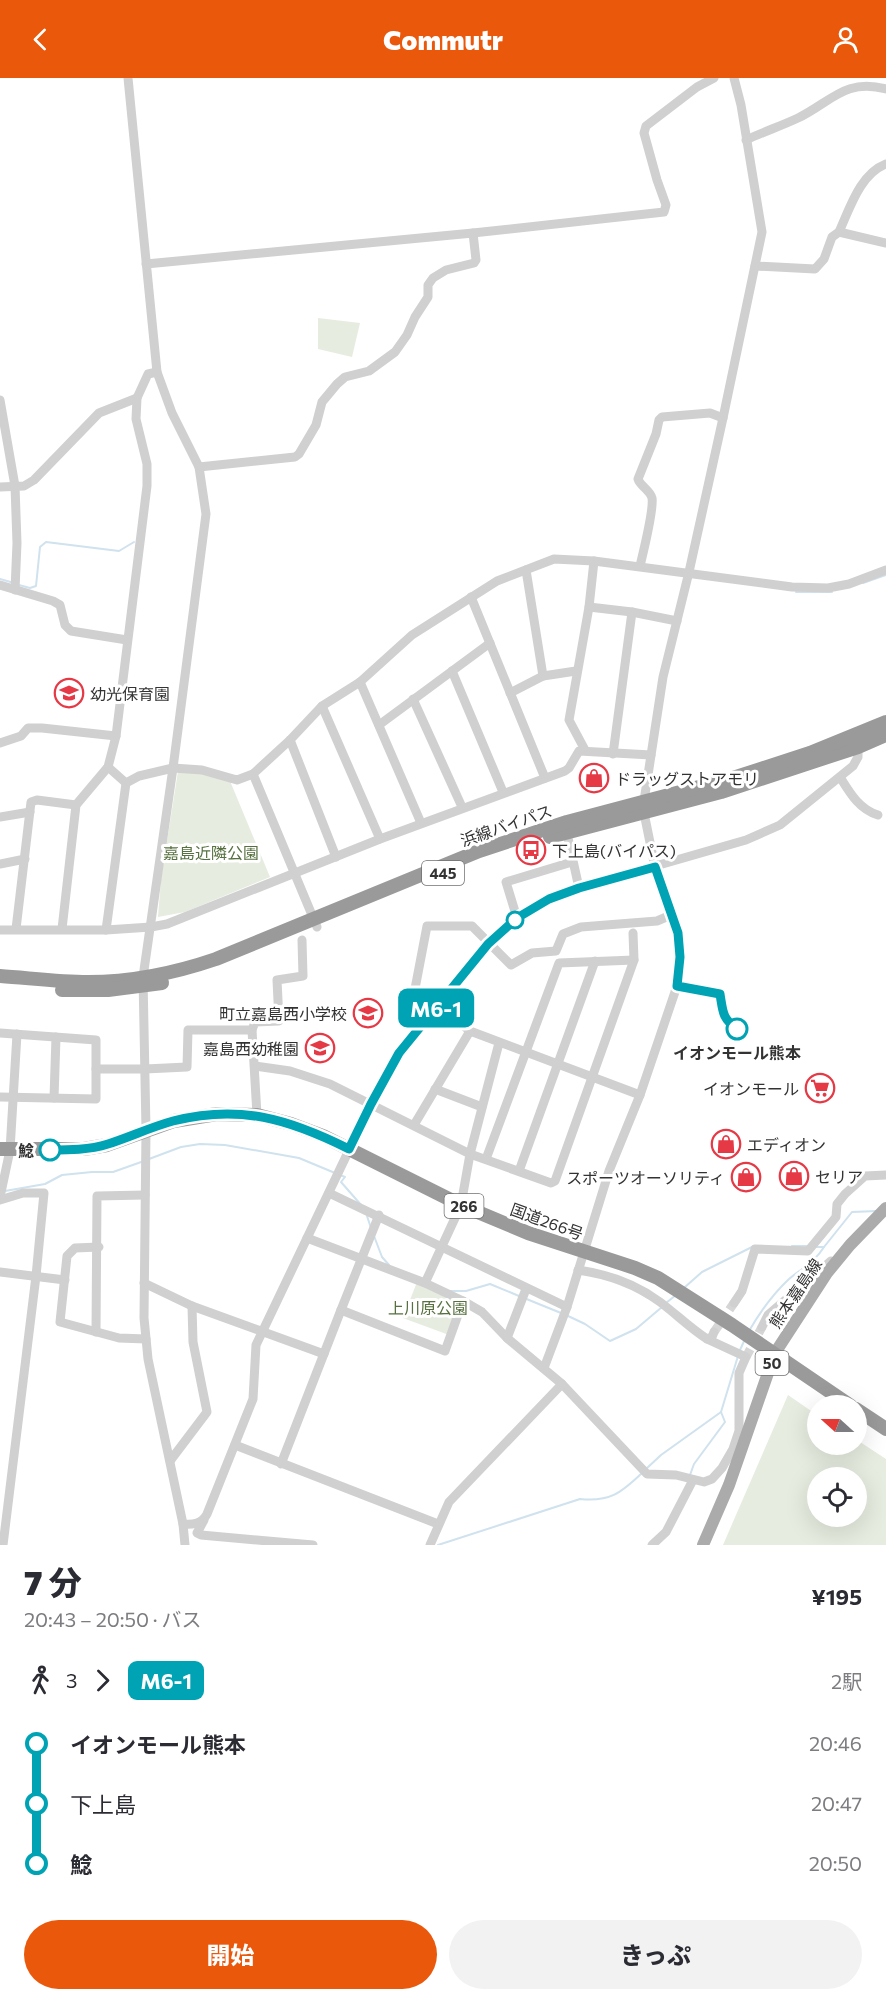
<!DOCTYPE html>
<html lang="ja">
<meta charset="utf-8">
<style>
body{margin:0;font-family:Commissioner,"Noto Sans JP",sans-serif;background:#f2f2f3;color:#2b2b33;height:100vh;display:flex;flex-direction:column;font-size:22px;white-space:nowrap}
*{box-sizing:border-box;margin:0}
p{font-size:20px;color:#7c7c81}
.icon{flex:none;width:33px;height:33px;fill:none;stroke:currentColor;stroke-width:2;stroke-linecap:round;stroke-linejoin:round}
.map{position:relative;height:1467px;overflow:hidden}
.drawer{display:flex;flex-direction:column;background:#fff;flex:1}
.drawer>*{flex:none}
.badge{padding:0 12px;border-radius:9px;font-size:21px;line-height:39px}
.needle{width:39px;rotate:291deg}
.tools{position:absolute;left:807px;top:1317px;display:grid;gap:12px}
.tools a{display:grid;place-items:center;width:60px;height:60px;border-radius:50%;background:#fff;box-shadow:0 6px 24px #0002;font-size:30px}
.map>.badge{position:absolute;translate:-50% -50%;box-shadow:0 0 0 3px #fff}
.legs{display:flex;align-items:center;gap:9px;height:66px;padding:0 24px;font-size:20px}
.legs p{margin-inline-start:auto}
.headline{display:flex;align-items:center;justify-content:space-between;height:102px;padding:0 24px}
h1{font-size:33px;font-weight:800;line-height:45px}
.action{display:flex;gap:12px;margin-top:auto;padding:12px 24px}
.action a{flex:1;height:69px;border-radius:36px;background:#ea580c;color:#fff;font-size:24px;font-weight:800;line-height:69px;text-align:center}
.action a+a{background:#f2f2f3;color:#2b2b33}
ul{padding:0 24px;list-style:none}
li{display:flex;align-items:center;gap:21px;height:60px;font-size:22px}
li i{display:grid;place-items:center;width:9px;height:100%;margin:0 8px;background:currentColor}
li i::after{content:'';width:15px;height:15px;margin:-8px;border:4px solid;border-radius:50%;background:#fff}
li p{margin-inline-start:auto}
li:first-child i{background:linear-gradient(#0000 50%,currentColor 0)}
li:last-child i{background:linear-gradient(currentColor 50%,#0000 0)}
header{display:flex;justify-content:space-between;align-items:center;height:78px;padding:0 24px;background:#ea580c;color:#fff;font-size:27px;font-weight:800}
.map>svg:first-child{display:block}
</style>
<header><svg class="icon" aria-label="back" viewBox="0 0 24 24"><path d="M15 5l-7 7 7 7"/></svg>Commutr<svg class="icon" aria-label="person" viewBox="0 0 24 24"><circle cx="12" cy="8" r="4"/><path d="M4 21q1-7 8-7t8 7"/></svg></header>
<div class="map">
<svg width="886" height="1467" viewBox="0 0 886 1467">
<rect width="100%" height="100%" fill="#fff"/>
<g fill="#e6ecdf" fill-rule="evenodd">
<polygon points="318,240 360,245 352,279 318,271"/>
<polygon points="178,693 202,695 230,703 270,799 185,834 158,839 161,802"/>
<polygon points="417,1204 463,1224 449,1257 403,1240"/>
<path d="M 788,1317 L 817,1337 L 818,1366 L 856,1366 L 857,1362 L 886,1381 L 886,1467 L 723,1467 ZM 818,1400 L 856,1400 L 856,1438 L 818,1438 Z"/>
</g>
<g fill="none" stroke-linecap="round" stroke-linejoin="round">
<g stroke="#cfe2ee" stroke-width="2">
<polyline points="0,501 14,505"/>
<polyline points="863,505 886,497"/>
<polyline points="19,507 30,510 36,508 40,469 46,464 119,473 134,464"/>
<polyline points="796,514 832,514"/>
<polyline points="149,1081 181,1069 200,1066 225,1067 299,1080 335,1095"/>
<polyline points="340,1097 345,1099 341,1104 362,1128"/>
<polyline points="5,1113 45,1106 62,1097 92,1094 113,1094 144,1083"/>
<polyline points="367,1138 371,1150"/>
<polyline points="374,1158 382,1179 389,1187"/>
<polyline points="792,1168 808,1168"/>
<polyline points="816,1169 824,1169 852,1134 877,1133"/>
<polyline points="685,1209 702,1194 754,1168"/>
<polyline points="450,1213 466,1213 490,1206 519,1218"/>
<polyline points="524,1220 561,1235"/>
<polyline points="666,1225 676,1217"/>
<polyline points="566,1237 585,1246 610,1263 636,1251 662,1229"/>
<path d="M 749,1253 C 760,1234 773,1216 789,1201 C 802,1190 815,1184 824,1169"/>
<polyline points="740,1272 745,1261"/>
<polyline points="646,1391 661,1377 721,1334 738,1278"/>
<polyline points="690,1397 694,1386 725,1344 721,1334"/>
<path d="M 438,1467 L 580,1421 C 610,1424 621,1415 642,1395"/>
</g>
<g stroke="#d6d6d6" stroke-width="9" stroke-dasharray="9 4.5" stroke-linecap="butt">
<polyline points="714,1254 734,1225"/>
<polyline points="746,1279 762,1249"/>
</g>
<g stroke="#d0d0d0" stroke-width="9">
<polyline points="128,0 157,294 172,335 199,389 206,436 173,690 143,899 146,1052 144,1240 148,1281 183,1446 185,1467"/>
<path d="M 746,62 C 763,54 781,48 798,40 C 831,24 845,0 886,11"/>
<polyline points="839,154 886,165"/>
<polyline points="146,186 473,155 664,134 666,127 657,102 644,55 646,48 697,9 714,0"/>
<path d="M 755,188 L 815,191 L 824,181 L 832,159 L 839,154 C 850,130 860,96 886,86"/>
<polyline points="0,322 15,408 17,465 15,512"/>
<polyline points="199,389 295,379 299,376 316,347 322,324 337,306 345,299 369,293 395,274 407,257 415,239 428,219 428,207 433,200 446,192 474,185 476,182 473,155"/>
<polyline points="0,409 24,408 34,402 99,335 137,320"/>
<path d="M 640,488 C 643,475 654,432 652,420 C 650,412 640,408 638,401 L 656,356 L 659,342 L 662,339 L 710,335 L 723,340"/>
<polyline points="526,492 543,598"/>
<polyline points="0,507 53,523 60,527 65,547 71,553 127,562"/>
<polyline points="471,519 545,700"/>
<polyline points="589,529 632,534 677,543"/>
<polyline points="452,593 503,714"/>
<polyline points="360,604 421,745"/>
<polyline points="510,615 543,598 576,593"/>
<polyline points="413,621 462,729"/>
<polyline points="322,628 380,761"/>
<polyline points="379,647 490,565"/>
<polyline points="290,662 336,779"/>
<polyline points="0,665 21,658 28,650 42,650 116,658"/>
<polyline points="585,672 569,642 589,529 594,483"/>
<polyline points="613,676 632,534"/>
<polyline points="108,689 126,705"/>
<polyline points="253,696 317,849"/>
<path d="M 840,699 C 850,715 859,731 878,737"/>
<polyline points="126,705 139,698 173,690 202,692 237,702 253,696 290,662 322,628 360,604 412,557 497,503 554,481 594,483 792,509 828,510 849,506 886,492"/>
<polyline points="0,739 30,734"/>
<polyline points="566,751 579,810"/>
<polyline points="0,786 25,781"/>
<polyline points="517,840 506,804 572,784"/>
<polyline points="16,851 31,724 37,722 76,727"/>
<polyline points="62,851 76,727 108,689 116,658 147,408 147,386 136,341 137,320 148,296 157,294"/>
<polyline points="0,852 106,852 151,849 167,846 380,761 565,693 569,690 579,673 651,677"/>
<polyline points="106,852 126,705"/>
<polyline points="0,955 96,962 96,1021 0,1019"/>
<polyline points="255,988 290,993 330,1006 470,1076 551,1105 555,1103 634,882 633,855"/>
<polyline points="96,991 145,991 187,989 188,952 252,952"/>
<polyline points="435,1011 482,1029"/>
<polyline points="640,1017 470,953 438,928 414,916 427,848 472,848 511,887 532,875 556,873 563,856 581,849 657,843 671,837"/>
<polyline points="54,1020 56,959"/>
<polyline points="257,1037 252,952 255,944 279,943 277,902 303,898 302,862"/>
<polyline points="414,1047 470,953"/>
<polyline points="486,1081 559,885 634,882"/>
<polyline points="519,1093 595,883"/>
<polyline points="329,1115 567,1229"/>
<polyline points="0,1119 10,1072 17,956"/>
<polyline points="0,1122 23,1115 44,1115 36,1198 3,1467"/>
<polyline points="379,1137 341,1232 445,1273 463,1223"/>
<polyline points="307,1160 425,1205 463,1223 482,1234 507,1260 562,1306 647,1396 676,1397 704,1404 712,1401 722,1390 733,1371 739,1353 739,1295 746,1279 707,1261"/>
<polyline points="99,1169 75,1170 67,1178 60,1244 119,1260 146,1261"/>
<path d="M 578,1192 C 607,1196 637,1207 660,1224 C 676,1236 690,1250 707,1261 L 712,1259 L 714,1254"/>
<polyline points="0,1194 65,1202"/>
<polyline points="144,1205 192,1228 324,1276"/>
<polyline points="425,1205 461,1127 470,1076 499,965"/>
<polyline points="734,1225 742,1213 755,1171 808,1173 836,1139 837,1126 845,1116 865,1098 886,1097"/>
<polyline points="762,1249 768,1237 831,1183"/>
<polyline points="96,1254 97,1118 145,1117"/>
<polyline points="507,1260 526,1211"/>
<polyline points="544,1290 567,1229 609,1093 640,1017 677,908 680,879 679,862 655,789 644,735 644,723 663,599 689,494 723,340 762,154 741,27 734,0"/>
<polyline points="235,1367 438,1446"/>
<polyline points="170,1383 207,1334 193,1264 192,1228"/>
<polyline points="281,1386 341,1232"/>
<polyline points="204,1442 197,1455 201,1457 313,1467"/>
<path d="M 183,1446 C 193,1447 202,1446 207,1436 L 253,1321 L 256,1267 L 371,1026 L 399,975 L 488,866 L 517,840 L 549,821 L 579,810 L 746,762 L 780,747 L 853,688 L 858,679 L 858,666"/>
<polyline points="430,1467 449,1424 562,1306"/>
<polyline points="652,1467 666,1454 693,1402"/>
</g>
<polyline stroke="#ababab" stroke-width="12" points="703,1467 729,1407 775,1275 827,1195 850,1167 886,1130"/>
<g stroke="#9a9a9a" stroke-width="14">
<polyline points="550,759 721,714 858,669 886,657"/>
<path d="M 0,898 C 29,900 59,904 88,904 C 132,904 175,895 216,881 L 479,773 L 567,744 L 733,700 L 810,675 L 886,644"/>
<polyline points="62,912 108,912 162,905"/>
<polyline points="0,1071 84,1071 107,1067 174,1043 217,1036 257,1037 291,1046 323,1058 461,1127 528,1155 635,1190 658,1200 732,1247 851,1328"/>
<polyline points="856,1331 886,1351"/>
</g>
</g>
<g fill="none" stroke-linecap="round" stroke-linejoin="round">
<g stroke="#fff" stroke-width="14">
<path id="line-1" d="M 50,1072 C 69,1072 89,1072 108,1066 C 130,1059 151,1049 173,1043 C 240,1026 289,1041 349,1071 L 371,1026 L 399,975 L 488,866 L 517,840 L 549,821 L 579,810 L 655,789 L 678,855 L 680,879 L 677,908 L 720,916 C 723,934 722,940 737,951"/>
</g>
<use href="#line-1" stroke="#00a3b4" stroke-width="9"/>
</g>
<defs>
<g id="school-ring" transform="scale(1.5)"><circle r="9.5" fill="#fff" stroke="#e63946" stroke-width="1.5"/><path d="M0-5L7-2L0 1L-7-2ZM-4 1L0 2.5L4 1V4Q0 6-4 4Z" fill="#e63946"/></g>
<g id="shop-ring" transform="scale(1.5)"><circle r="9.5" fill="#fff" stroke="#e63946" stroke-width="1.5"/><path d="M-5-2.5h2.3a2.7 3.5 0 0 1 5.4 0H5L5.5 6h-11ZM-1.5-2.5h3a1.5 2.3 0 0 0-3 0Z" fill="#e63946"/></g>
<g id="bus-ring" transform="scale(1.5)"><circle r="9.5" fill="#fff" stroke="#e63946" stroke-width="1.5"/><path d="M-5-6H5V4H4V6H2V4H-2V6H-4V4H-5ZM-3.5-4V0h7V-4ZM-3.5 1.2v1.5H-2V1.2ZM2 1.2v1.5H3.5V1.2Z" fill="#e63946"/></g>
<g id="supermarket-ring" transform="scale(1.5)"><circle r="9.5" fill="#fff" stroke="#e63946" stroke-width="1.5"/><path d="M-6-5.5h2.5l.6 2H6L4.5 2H-2.5L-4.4-4H-6ZM-1.5 3.2a1.3 1.3 0 1 0 .1 0ZM3 3.2a1.3 1.3 0 1 0 .1 0Z" fill="#e63946"/></g>
</defs>
<g fill-rule="evenodd">
<use href="#school-ring" x="69" y="615"/>
<use href="#shop-ring" x="594" y="700"/>
<use href="#bus-ring" x="531" y="772"/>
<use href="#school-ring" x="368" y="935"/>
<use href="#school-ring" x="320" y="970"/>
<use href="#supermarket-ring" x="820" y="1010"/>
<use href="#shop-ring" x="726" y="1066"/>
<use href="#shop-ring" x="794" y="1098"/>
<use href="#shop-ring" x="746" y="1099"/>
</g>
<g fill="#fff" stroke="#00a3b4" stroke-width="3">
<circle cx="515" cy="842" r="8"/>
<circle cx="737" cy="951" r="10"/>
<circle cx="50" cy="1072" r="10"/>
</g>
<g text-anchor="middle" dominant-baseline="central" stroke-width="6" stroke-linejoin="round" paint-order="stroke">
<g fill="#fff" stroke="#707070" stroke-width="1.5">
<rect x="422" y="783" width="42" height="24" rx="4.5"/>
<rect x="444.5" y="1116" width="39" height="24" rx="4.5"/>
<rect x="755.5" y="1273" width="33" height="24" rx="4.5"/>
</g>
<g font-size="15" font-weight="bold" fill="#333">
<text x="443" y="795">445</text>
<text x="464" y="1128">266</text>
<text x="772" y="1285">50</text>
</g>
<g font-size="16" fill="#333" stroke="#fff" text-anchor="start">
<text x="90" y="615">幼光保育園</text>
<text x="615" y="700">ドラッグストアモリ</text>
<text x="552" y="772">下上島(バイパス)</text>
<text x="347" y="935" text-anchor="end">町立嘉島西小学校</text>
<text x="299" y="970" text-anchor="end">嘉島西幼稚園</text>
<text x="799" y="1010" text-anchor="end">イオンモール</text>
<text x="747" y="1066">エディオン</text>
<text x="815" y="1098">セリア</text>
<text x="725" y="1099" text-anchor="end">スポーツオーソリティ</text>
</g>
<g font-size="16" fill="#333" stroke="#fff">
<text transform="translate(506 747) rotate(-19)">浜線バイパス</text>
<text transform="translate(547 1143) rotate(20)">国道266号</text>
<text transform="translate(795 1215) rotate(-56)">熊本嘉島線</text>
</g>
<g font-size="16" fill="#56703f" stroke="#fff">
<text x="211" y="774">嘉島近隣公園</text>
<text x="428" y="1229">上川原公園</text>
</g>
<g font-size="16" font-weight="bold" fill="#333" stroke="#fff">
<text x="737" y="974">イオンモール熊本</text>
<text x="34" y="1072" text-anchor="end">鯰</text>
</g>
</g>
</svg>
<div class="tools">
<a><svg class="needle" viewBox="-14 -14 28 28"><path d="M0-13l5 13h-10z" fill="#e53935"/><path d="M0 13l5-13h-10z" fill="#7c7c81"/></svg></a>
<a><svg class="icon" aria-label="locate" viewBox="0 0 24 24"><circle cx="12" cy="12" r="6"/><path d="M12 2v4M12 18v4M2 12h4M18 12h4"/></svg></a>
</div>
<b class="badge" style="left:436px;top:930px;background:#00a3b4;color:#fff">M6-1</b>
</div>
<section class="drawer">
<div class="headline"><div><h1>7 分</h1><p>20:43 – 20:50 · バス</p></div><b>¥195</b></div>
<div class="legs"><svg class="icon" aria-label="walk" viewBox="0 0 24 24"><circle cx="13" cy="4" r="2"/><path d="M13 8l-2 6 4 7M11 14l-3 7M7 12l3-4h3l4 4"/></svg>3<svg class="icon" aria-label="forward" viewBox="0 0 24 24"><path d="M9 5l7 7-7 7"/></svg><b class="badge" style="background:#00a3b4;color:#fff">M6-1</b><p>2駅</p></div>
<ul>
<li><i style="color:#00a3b4"></i><b>イオンモール熊本</b><p>20:46</p></li>
<li><i style="color:#00a3b4"></i><span>下上島</span><p>20:47</p></li>
<li><i style="color:#00a3b4"></i><b>鯰</b><p>20:50</p></li>
</ul>
<div class="action"><a>開始</a><a>きっぷ</a></div>
</section>
